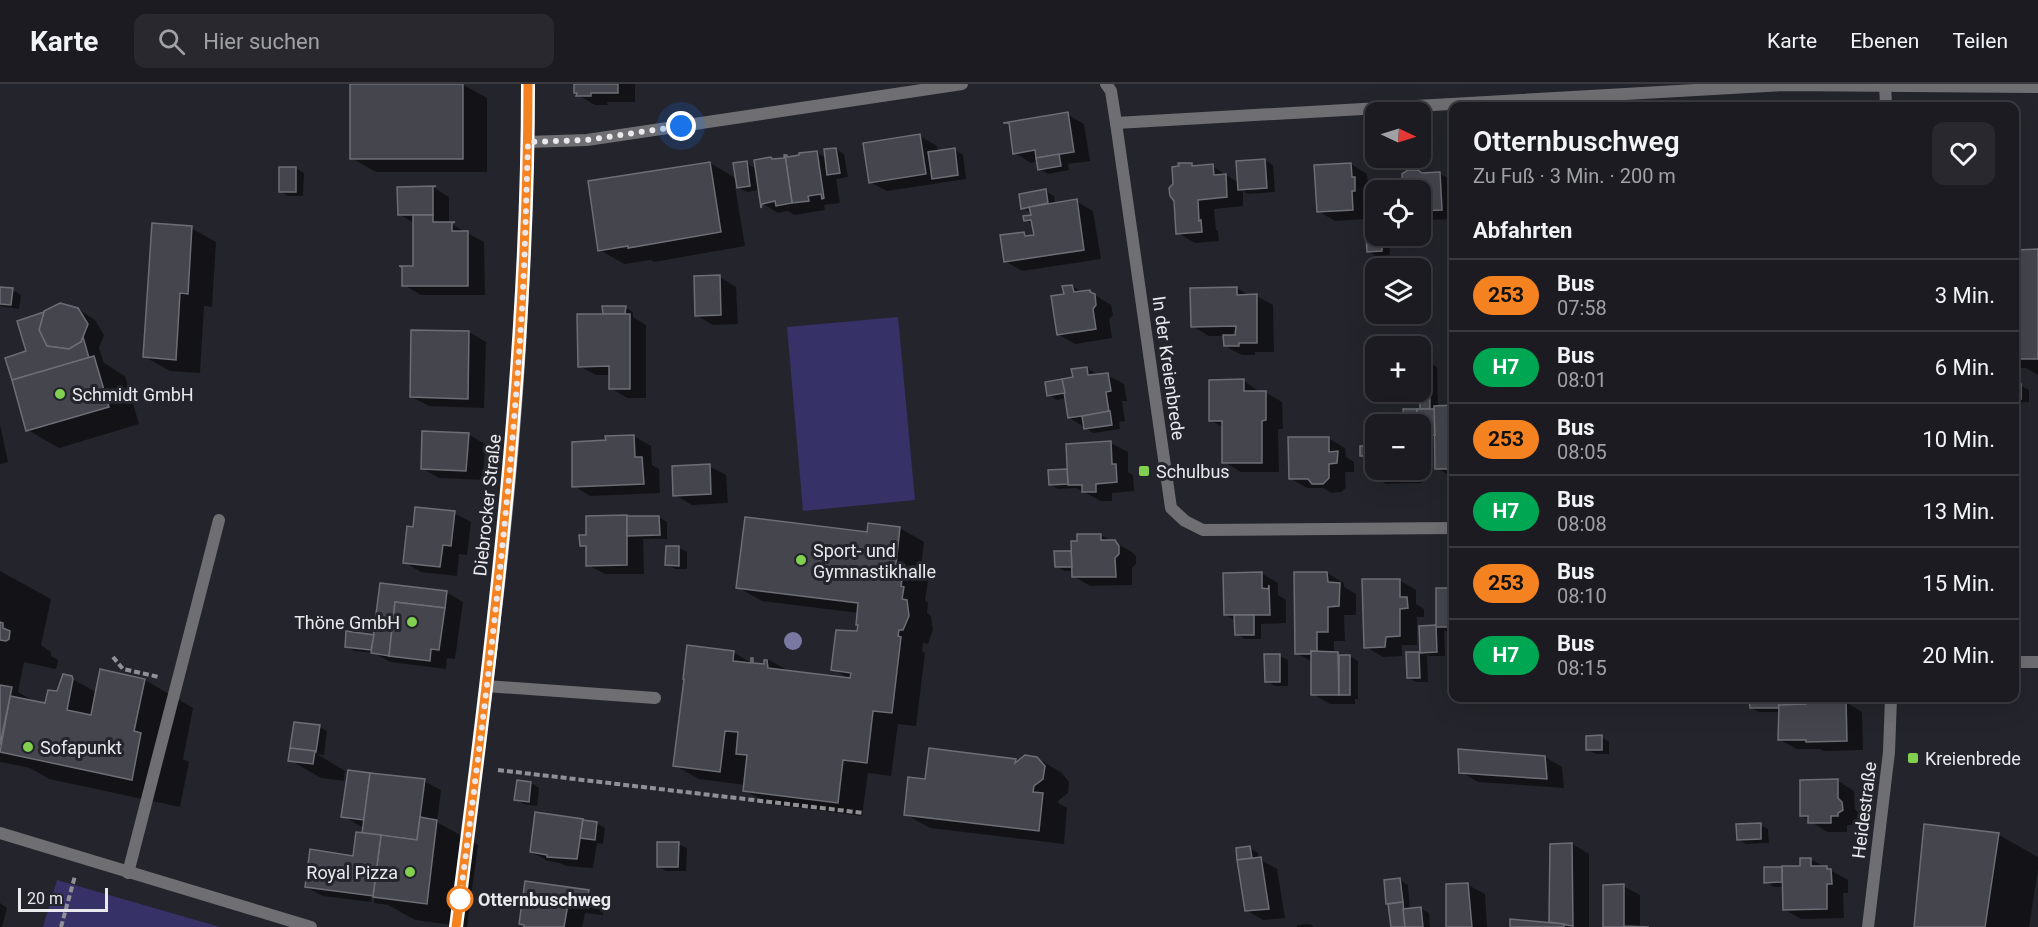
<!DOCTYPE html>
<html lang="de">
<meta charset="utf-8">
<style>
body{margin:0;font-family:Roboto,sans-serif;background:#28282e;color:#f1f3f6;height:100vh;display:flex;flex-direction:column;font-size:22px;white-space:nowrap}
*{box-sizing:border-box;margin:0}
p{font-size:20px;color:#a0a1a5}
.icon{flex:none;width:33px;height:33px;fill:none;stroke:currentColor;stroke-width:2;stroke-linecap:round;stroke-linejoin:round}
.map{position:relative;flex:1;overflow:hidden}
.panel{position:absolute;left:1449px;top:18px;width:570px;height:600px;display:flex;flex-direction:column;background:#1b1b21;border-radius:12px;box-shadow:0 6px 24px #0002,0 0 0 2px #39393f}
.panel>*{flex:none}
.badge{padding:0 12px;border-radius:20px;font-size:21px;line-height:39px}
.needle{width:39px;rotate:94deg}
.controls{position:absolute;left:1365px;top:18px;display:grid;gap:12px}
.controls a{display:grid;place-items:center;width:66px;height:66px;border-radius:12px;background:#1b1b21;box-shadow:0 6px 24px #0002,0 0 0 2px #39393f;font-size:30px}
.scale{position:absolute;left:18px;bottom:15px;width:90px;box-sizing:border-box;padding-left:6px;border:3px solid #e8e8ed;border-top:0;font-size:16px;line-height:21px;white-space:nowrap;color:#e8e8ed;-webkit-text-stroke:4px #24242c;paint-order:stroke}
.you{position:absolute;width:30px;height:30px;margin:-15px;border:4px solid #fff;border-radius:50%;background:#1a73e8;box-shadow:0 0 0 9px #1a73e833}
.map>.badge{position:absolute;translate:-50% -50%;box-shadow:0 0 0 3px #fff}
h2{padding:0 24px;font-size:22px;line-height:54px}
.round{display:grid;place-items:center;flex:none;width:63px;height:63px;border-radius:12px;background:#28282e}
.headline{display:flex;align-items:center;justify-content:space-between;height:102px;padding:0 24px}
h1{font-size:28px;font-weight:600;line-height:45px}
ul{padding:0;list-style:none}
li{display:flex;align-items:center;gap:18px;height:72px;padding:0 24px;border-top:2px solid #39393f}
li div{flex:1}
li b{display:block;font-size:22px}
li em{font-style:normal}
li .badge{min-width:66px;font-weight:700;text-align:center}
header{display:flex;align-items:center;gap:36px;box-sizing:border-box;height:84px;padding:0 30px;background:#1b1b21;border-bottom:2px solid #39393f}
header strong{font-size:28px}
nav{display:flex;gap:33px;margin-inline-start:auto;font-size:21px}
.search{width:420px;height:54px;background:#28282e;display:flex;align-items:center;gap:15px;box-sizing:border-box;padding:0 21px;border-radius:12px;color:#a0a1a5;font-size:22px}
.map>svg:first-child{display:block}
</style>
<header>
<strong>Karte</strong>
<div class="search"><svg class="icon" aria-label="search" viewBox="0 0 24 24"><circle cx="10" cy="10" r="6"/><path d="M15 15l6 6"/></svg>Hier suchen</div>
<nav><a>Karte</a><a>Ebenen</a><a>Teilen</a></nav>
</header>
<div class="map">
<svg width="2038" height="843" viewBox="0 0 2038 843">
<rect width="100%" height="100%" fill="#24242c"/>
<g fill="#363166">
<polygon points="898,233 915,416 803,427 787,243"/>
<polygon points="57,796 220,843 43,843"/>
</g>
<g fill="#0007">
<polygon points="351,0 462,0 487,14 487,88 376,88 351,74"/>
<polygon points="576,0 635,0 635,18 607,18 608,21 595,21 578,11 576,8"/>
<polygon points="1067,30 1084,40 1090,77 1068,80 1069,86 1048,90 1040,85 1038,77 1031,79 1015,69"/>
<polygon points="920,52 937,62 938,68 955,66 963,71 966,95 887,107 870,98"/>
<polygon points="836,65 844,70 848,93 836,95 840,119 824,121 825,126 794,131 788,127 778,129 762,119 760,106 747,108 735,102 745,162 654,178 651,176 624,180 600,166 710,79 737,95 746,79 757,85 774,77 786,75 786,72 790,74 816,68 826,74"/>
<polygon points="1265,76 1273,81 1275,108 1248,110 1243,107 1243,122 1214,125 1216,146 1218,147 1219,157 1195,159 1178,149 1191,80 1196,83 1212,82 1239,99"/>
<polygon points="1351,80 1367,90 1368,102 1371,104 1372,116 1369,116 1370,135 1376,152 1389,152 1390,171 1376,172 1368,167 1366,135 1335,137 1318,127"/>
<polygon points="296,84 304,89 303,112 288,112 280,107"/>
<polygon points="1439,89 1454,98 1454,135 1429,136 1429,146 1420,146 1420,106 1405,106 1404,91"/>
<polygon points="433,103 449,113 449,139 484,158 485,211 421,211 404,201 414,183 414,139 399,130"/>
<polygon points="1046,107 1054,112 1055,120 1076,117 1093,127 1101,175 1022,187 1005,177 1024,149 1031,153 1035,153 1032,140 1025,136 1035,131 1023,124"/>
<polygon points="191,144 216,158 212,223 204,222 200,289 170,287 145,273"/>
<polygon points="2014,167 2038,167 2038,291 2026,284 2014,284"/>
<polygon points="720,193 736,203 738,240 713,241 696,231"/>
<polygon points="1072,202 1083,209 1090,208 1111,221 1113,231 1109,235 1112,254 1075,260 1058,250"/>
<polygon points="0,204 13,206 21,211 19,225 0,222"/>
<polygon points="1237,204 1250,212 1257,212 1273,221 1274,268 1255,268 1255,271 1242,271 1225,262 1225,252 1209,252 1192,242"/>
<polygon points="625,223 633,228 633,233 646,241 646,314 627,314 611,304 611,291 596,291 579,282 608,231"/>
<polygon points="78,225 95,236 104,251 99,264 104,279 125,292 139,340 59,364 28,346"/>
<polygon points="469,248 486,258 484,324 429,322 412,313"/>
<polygon points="1429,278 1437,283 1438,323 1454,323 1454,394 1437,384 1436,354 1420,355 1420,340 1406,340 1405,327 1421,326 1420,279"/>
<polygon points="1086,284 1099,291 1107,291 1124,300 1127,317 1122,317 1125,337 1119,338 1120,345 1093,349 1070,334 1067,314 1057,316 1049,311"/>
<polygon points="1244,297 1260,308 1265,308 1282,318 1283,345 1278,345 1279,388 1241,388 1224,378 1224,344 1210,336"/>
<polygon points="2014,302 2021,302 2029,306 2029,318 2014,319"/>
<polygon points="0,340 8,378 0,380"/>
<polygon points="468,350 485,360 483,396 439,394 422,384"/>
<polygon points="634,352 651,362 652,381 659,385 660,409 590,412 574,402 607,358"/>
<polygon points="1328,354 1345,364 1346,373 1354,378 1354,388 1345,388 1346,404 1341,408 1331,409 1323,404 1307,404 1290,394"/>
<polygon points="1111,359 1128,368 1128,388 1133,391 1134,407 1112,409 1112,417 1101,417 1076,404 1058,405 1050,400 1050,388 1069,387"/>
<polygon points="1421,361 1422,399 1386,400 1369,390 1369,375 1362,371 1369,363 1376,386 1420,386"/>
<polygon points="709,382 726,391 728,419 692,421 675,411"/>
<polygon points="454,429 471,438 467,471 459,470 457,492 421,488 404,478"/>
<polygon points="659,433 667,438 667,455 643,455 644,490 605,490 588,481 587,465 581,461"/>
<polygon points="900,444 924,458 920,492 928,497 925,517 928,518 927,529 931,532 933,546 928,560 923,559 922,567 925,569 916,642 898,640 891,692 868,689 862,732 769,720 744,706 745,701 699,695 674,681 733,568 755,581 765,582 767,575 791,588 851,596 833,585 857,550 859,541 859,529 762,517 737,503 868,450"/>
<polygon points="1101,451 1132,468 1136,472 1136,480 1132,484 1132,501 1090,502 1073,492 1073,487 1064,487 1056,482 1071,469 1073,470"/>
<polygon points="667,463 679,464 687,468 687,485 675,485 667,480"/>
<polygon points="0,487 51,515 41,561 51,568 51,572 58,576 57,583 55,585 24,578 18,608 37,619 47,621 71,594 97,609 145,596 193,624 183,675 189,678 180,723 49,695 30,684 0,678"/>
<polygon points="1261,489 1278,499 1278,511 1286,516 1286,539 1261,540 1261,555 1245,555 1237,550 1236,537 1225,531"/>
<polygon points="1327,489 1344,499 1344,503 1356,510 1356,531 1344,531 1345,557 1334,557 1334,569 1350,572 1358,577 1358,615 1355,615 1355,620 1330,620 1313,610 1313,578 1296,569"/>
<polygon points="1399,496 1416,506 1416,520 1424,525 1424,533 1417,533 1417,561 1402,561 1402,572 1383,573 1366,563"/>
<polygon points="1437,506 1454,506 1454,551 1444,546 1445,572 1430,572 1427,571 1428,598 1416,598 1408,593 1419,569 1422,571 1421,543 1438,544"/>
<polygon points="446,508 463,518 455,575 447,574 446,585 390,578 374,569 354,567 346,562 373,552"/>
<polygon points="1266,572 1280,572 1288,576 1288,602 1275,602 1266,597"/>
<polygon points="1750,614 1787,614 1787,622 1846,618 1862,628 1863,666 1824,667 1820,665 1797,665 1780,656 1780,628 1759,628 1751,624"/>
<polygon points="319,643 327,647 324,671 317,670 345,687 344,697 321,694 290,676"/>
<polygon points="1601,653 1609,658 1609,670 1596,670 1588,666"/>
<polygon points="1545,673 1562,683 1564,704 1478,698 1461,688"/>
<polygon points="1037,674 1062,689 1069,698 1068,709 1059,716 1058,719 1067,724 1064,760 930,744 905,730 927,697 1016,676 1019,678"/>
<polygon points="424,697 441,706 437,738 478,761 467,843 415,836 388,821 374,819 381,758 378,758 371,818 323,812 306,803 354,774 364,751 364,743 360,742 343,732"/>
<polygon points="1838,697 1854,707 1855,725 1859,729 1859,736 1855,741 1847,741 1847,748 1827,748 1802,732"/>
<polygon points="518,698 531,699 539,704 537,722 524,720 516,715"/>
<polygon points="582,736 596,739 605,744 603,760 597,759 593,784 566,782 560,779 548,777 531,768"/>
<polygon points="1760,741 1768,745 1769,759 1746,760 1738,755"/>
<polygon points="1926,742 1999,751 2038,773 2038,786 2029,843 1915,843"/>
<polygon points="678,760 687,764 686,787 666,787 658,782"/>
<polygon points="1572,760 1589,770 1589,843 1511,843 1555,840 1550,838 1551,761"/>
<polygon points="1250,764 1258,769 1259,775 1277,785 1285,834 1263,836 1246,826 1237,765"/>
<polygon points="1810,775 1848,796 1848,809 1843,809 1844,834 1801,835 1784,825 1784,803 1774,803 1766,798 1766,785 1801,783"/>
<polygon points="1400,796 1408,801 1410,826 1421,825 1429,829 1430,843 1392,843 1390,820 1387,819"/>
<polygon points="1468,801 1485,810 1487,843 1447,843"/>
<polygon points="1623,802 1640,811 1640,843 1605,843"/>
<polygon points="589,808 605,817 603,831 585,829 582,843 525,843 520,839"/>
<polygon points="0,819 7,824 2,843 0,843"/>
<polygon points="1309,840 1314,843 1297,843 1297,841"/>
</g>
<g fill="#45454e" stroke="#6d6d76" stroke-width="1.5">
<rect x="350" y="0" width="113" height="75"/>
<polygon points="574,0 618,0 618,9 591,9 591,12 576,12 577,9 574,9"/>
<polygon points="1068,28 1074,68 1036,74 1035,66 1013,70 1009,39 1003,39"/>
<polygon points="920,50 926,90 869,99 863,59"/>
<polygon points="836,64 840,89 827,91 824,65"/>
<polygon points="955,64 958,91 932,95 928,68"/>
<polygon points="817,67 824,114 822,115 821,110 808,112 809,117 792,119 785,71 787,71 787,73 799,71 799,69"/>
<polygon points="1059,70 1061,82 1038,86 1036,74"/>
<polygon points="784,71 785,71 792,119 776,122 775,117 762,120 761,124 754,76 771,73 772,75 784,74"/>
<polygon points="1265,75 1267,104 1238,106 1236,77"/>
<polygon points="747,77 750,102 737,104 733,79"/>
<polygon points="710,78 721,148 628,164 628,162 598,167 588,97"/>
<polygon points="1178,79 1192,79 1192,82 1213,80 1214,91 1226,90 1227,113 1198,116 1199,137 1201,136 1202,148 1176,150 1174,117 1170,112 1169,104 1173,100 1172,83 1179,82"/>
<polygon points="1351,79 1352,93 1355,93 1355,107 1352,107 1353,126 1317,128 1314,81"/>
<rect x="279" y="83" width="17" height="25"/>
<polygon points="1408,86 1418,86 1422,89 1440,88 1442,126 1420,127 1420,106 1403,106 1402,90"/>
<polygon points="436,102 433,103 433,131 398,131 397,103"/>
<polygon points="1046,105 1048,119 1021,125 1019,110"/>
<polygon points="1077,115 1084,166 1004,178 1000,151 1024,148 1025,152 1034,151 1031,136 1024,137 1023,132 1031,131 1029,123"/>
<polygon points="413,131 433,131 433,138 455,138 452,139 452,147 468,147 468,202 402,202 402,183 399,182 413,182"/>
<polygon points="1365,134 1376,134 1376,152 1382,152 1382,167 1367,168"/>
<polygon points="152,139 192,142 188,210 180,209 176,276 143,273"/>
<polygon points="2038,165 2038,275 2014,275 2014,166"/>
<polygon points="720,191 721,231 695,232 694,192"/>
<polygon points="1072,201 1074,208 1090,206 1090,208 1095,210 1096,221 1093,225 1096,245 1057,251 1051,212 1064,210 1062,202"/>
<polygon points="0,203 13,204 11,221 0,220"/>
<polygon points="1237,203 1237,211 1257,210 1257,259 1239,259 1239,262 1224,262 1223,251 1235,251 1236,242 1191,243 1190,204"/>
<polygon points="60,219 78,224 88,240 81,258 69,265 47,262 39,246 44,227"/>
<polygon points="602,222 626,222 625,230 603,230"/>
<polygon points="44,228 39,246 47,262 69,265 81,258 83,253 89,274 12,296 5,274 26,267 17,237"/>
<polygon points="577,230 630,230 630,305 609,305 609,282 578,283"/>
<polygon points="411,246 469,247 468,315 410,313"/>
<polygon points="94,272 109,323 26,347 12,296"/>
<polygon points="1420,277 1429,277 1430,325 1420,325"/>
<polygon points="1087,283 1088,291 1108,289 1111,307 1106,308 1109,328 1068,334 1062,295 1073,293 1071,285"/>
<polygon points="1062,295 1065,309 1047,312 1045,298"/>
<polygon points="1244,295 1244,307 1266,307 1266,336 1262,337 1262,379 1222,379 1222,337 1209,337 1209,296"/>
<rect x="2014" y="300" width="7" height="15"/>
<polygon points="1454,321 1454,387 1453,385 1435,385 1434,322"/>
<polygon points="1403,325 1417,325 1417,340 1405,340"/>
<polygon points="1417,325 1434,325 1435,351 1420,351 1420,340 1417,340"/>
<polygon points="1109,327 1110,327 1112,341 1084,345 1082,332"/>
<polygon points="422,347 469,349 466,387 421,385"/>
<polygon points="634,351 635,373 642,373 644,400 572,403 572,358 606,356 605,352"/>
<polygon points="1367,351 1376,351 1376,386 1405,386 1405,390 1368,391 1368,372 1360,372 1360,362 1367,362"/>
<polygon points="1288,353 1329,353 1329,368 1338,367 1337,379 1329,380 1329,394 1323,400 1312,400 1308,395 1289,395"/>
<polygon points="1111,357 1112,380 1116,380 1117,398 1096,400 1096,408 1082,408 1082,401 1068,401 1066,360"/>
<polygon points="710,380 711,410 673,412 672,382"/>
<polygon points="1067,385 1068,400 1049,401 1048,386"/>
<polygon points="415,423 455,427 451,462 443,461 440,483 403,479 407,442 413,443"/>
<polygon points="627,431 627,481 586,482 586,462 580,462 579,451 586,451 586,432"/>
<polygon points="627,432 659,432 660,451 627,452"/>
<polygon points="745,433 867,448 868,439 900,443 896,480 904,481 901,502 904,503 902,515 907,516 909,532 903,546 899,546 898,552 901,553 892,629 873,627 867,679 843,676 838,719 743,707 747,671 736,670 738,648 725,647 720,688 673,682 684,595 683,595 687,561 734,567 733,577 751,579 751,574 753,574 753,579 764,580 764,576 767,576 768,584 850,594 851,589 831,586 836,546 857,547 858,541 856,541 858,519 736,504"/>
<polygon points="1077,450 1101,450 1101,456 1115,456 1119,462 1119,470 1115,474 1116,493 1072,493 1071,457 1077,457"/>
<polygon points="666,462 679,462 679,482 665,481"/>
<polygon points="1054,467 1071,467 1072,483 1055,483"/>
<polygon points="1262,488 1262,504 1268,505 1269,501 1270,531 1224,531 1223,489"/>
<polygon points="1294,488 1327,488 1328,498 1340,499 1339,522 1328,523 1328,548 1317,548 1317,568 1311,567 1311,570 1295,570"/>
<polygon points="1362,495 1400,495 1400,513 1407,513 1408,524 1400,525 1400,552 1386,553 1385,563 1364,564"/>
<polygon points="380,499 447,507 445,524 395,518 389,572 371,569"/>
<rect x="1436" y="504" width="18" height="39"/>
<polygon points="395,518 445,524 439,566 431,565 430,577 389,572"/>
<polygon points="1234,531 1254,531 1254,551 1235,551"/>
<polygon points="0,538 3,539 3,544 10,547 9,555 6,557 0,556"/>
<polygon points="1436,541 1437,568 1420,569 1419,542"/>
<polygon points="346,547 374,551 371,566 345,563"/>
<polygon points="1311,567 1338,568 1339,611 1311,611"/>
<polygon points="1406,568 1419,568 1420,594 1407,594"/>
<polygon points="1264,570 1280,570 1280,598 1265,598"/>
<rect x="1339" y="571" width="11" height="40"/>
<polygon points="100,585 145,595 134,647 141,649 132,696 0,668 10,612 45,619 48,606 57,607 63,590 72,592 73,595 67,626 91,631"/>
<polygon points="0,601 12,603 0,661"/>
<polygon points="1749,614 1779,614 1779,624 1750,624"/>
<polygon points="1846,617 1847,657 1806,658 1806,656 1778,656 1779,621 1806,620 1805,618"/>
<polygon points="294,638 320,641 316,668 290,664"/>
<polygon points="1602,651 1602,666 1586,666 1586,652"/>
<polygon points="290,664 315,667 313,680 288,677"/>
<polygon points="929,664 1016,675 1015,679 1025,671 1037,673 1045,682 1043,695 1034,702 1033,708 1043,709 1039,747 904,731 908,693 925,695"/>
<polygon points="1458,665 1545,672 1547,695 1459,689"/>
<polygon points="348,686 370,689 364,736 341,733"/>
<polygon points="370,689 425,695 417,756 362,749"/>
<polygon points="1838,695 1838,714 1842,718 1843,726 1838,729 1838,732 1831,732 1831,739 1808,739 1808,732 1800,732 1800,696"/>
<polygon points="517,696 531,698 529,718 514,716"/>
<polygon points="535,728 583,735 577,775 547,773 547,771 530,768"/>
<polygon points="420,733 437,736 427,820 373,813 381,751 417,756"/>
<polygon points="583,736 597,738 595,756 580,754"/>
<polygon points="1761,739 1761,755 1737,756 1736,740"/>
<polygon points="1924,740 1999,749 1985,843 1914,843"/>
<polygon points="356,748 381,751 373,812 305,803 310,765 353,772"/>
<polygon points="657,758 679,758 678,783 657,783"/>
<polygon points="1572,759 1573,842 1549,838 1550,760"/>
<polygon points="1250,762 1252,774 1237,776 1236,764"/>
<polygon points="1261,773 1269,825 1245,827 1237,776"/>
<polygon points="1800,774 1811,774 1811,782 1827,782 1827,785 1831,785 1832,800 1827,800 1827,825 1783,826 1782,782 1800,782"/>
<polygon points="1764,783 1782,783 1782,798 1764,799"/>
<polygon points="1400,794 1403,818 1386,820 1384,796"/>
<polygon points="525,797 589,806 586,823 568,820 564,843 524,843 524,841 519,840"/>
<polygon points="1468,799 1472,843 1446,843 1446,800"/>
<polygon points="1624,800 1624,842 1649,843 1603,843 1603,801"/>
<polygon points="1403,818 1405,843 1391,843 1388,820"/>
<polygon points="1421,823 1423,843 1405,843 1403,825"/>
<polygon points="1510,835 1564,840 1564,843 1510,843"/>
</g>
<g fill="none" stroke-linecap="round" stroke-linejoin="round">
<g stroke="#909096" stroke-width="4" stroke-dasharray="6 3" stroke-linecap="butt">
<polyline points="113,573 123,585 159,593"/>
<polyline points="498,686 864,729"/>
<polyline points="61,843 75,792"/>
</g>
<g stroke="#6f6f73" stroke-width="12">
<polyline points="486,602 655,614"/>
<polyline points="128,789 219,436"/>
</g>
<g stroke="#6f6f73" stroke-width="12">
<polyline points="1106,0 1111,7 1116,39 1783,1 2038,3"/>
<polyline points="1885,0 1886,22"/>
<polyline points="1116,39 1171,424 1185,437 1203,446 1454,444"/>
<polyline points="527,58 587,56 962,0"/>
<polyline points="2014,578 2038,578"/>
<polyline points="0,749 311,843"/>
<polyline points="1868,843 1889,668 1891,614"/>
</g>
<path stroke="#999aa1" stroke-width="12" d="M 456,843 C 483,631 514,418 523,204 C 526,136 527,68 528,0"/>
</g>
<circle fill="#7978a0" cx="793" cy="557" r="9"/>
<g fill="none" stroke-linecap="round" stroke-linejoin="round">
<g stroke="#fff" stroke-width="14">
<path id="line" d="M 456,843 C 492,563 528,283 528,0"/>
</g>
<use href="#line" stroke="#f58220" stroke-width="9"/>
<path stroke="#e8e8ed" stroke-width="6" stroke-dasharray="0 10.8" d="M 460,815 C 485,624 509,432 521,240 C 525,180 526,119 528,58 L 587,56 L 681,42"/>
</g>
<g fill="#81d050" stroke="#24242c" stroke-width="2">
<circle cx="60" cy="310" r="6"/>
<rect x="1138" y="381" width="12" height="12" rx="3"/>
<circle cx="801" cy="476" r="6"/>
<circle cx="412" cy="538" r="6"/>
<circle cx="28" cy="663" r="6"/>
<rect x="1907" y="668" width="12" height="12" rx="3"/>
<circle cx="410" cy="788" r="6"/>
</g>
<circle fill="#fff" stroke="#f58220" stroke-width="3" cx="460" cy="815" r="12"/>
<g text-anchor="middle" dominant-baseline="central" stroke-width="6" stroke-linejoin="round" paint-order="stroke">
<g font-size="18" fill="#e8e8ed" stroke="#24242c">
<text transform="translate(1169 284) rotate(82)">In der Kreienbrede</text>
<text transform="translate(487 421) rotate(-84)">Diebrocker Straße</text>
<text transform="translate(1864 726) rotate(-83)">Heidestraße</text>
</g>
<g font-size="18" fill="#e8e8ed" stroke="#24242c" text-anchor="start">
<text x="72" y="310">Schmidt GmbH</text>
<text x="1156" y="387">Schulbus</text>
<text x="813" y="466">Sport- und<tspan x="813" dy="21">Gymnastikhalle</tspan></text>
<text x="400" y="538" text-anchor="end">Thöne GmbH</text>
<text x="40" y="663">Sofapunkt</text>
<text x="1925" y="674">Kreienbrede</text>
<text x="398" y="788" text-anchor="end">Royal Pizza</text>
</g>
<g font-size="18" font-weight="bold" fill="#e8e8ed" stroke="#24242c" text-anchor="start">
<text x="478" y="815">Otternbuschweg</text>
</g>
</g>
</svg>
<div class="controls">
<a><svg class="needle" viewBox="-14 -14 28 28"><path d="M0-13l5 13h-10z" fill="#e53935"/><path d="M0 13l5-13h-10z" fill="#a0a1a5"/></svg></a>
<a><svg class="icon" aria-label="locate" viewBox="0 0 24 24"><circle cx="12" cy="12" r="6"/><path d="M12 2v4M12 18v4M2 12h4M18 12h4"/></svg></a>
<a><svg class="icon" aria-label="layers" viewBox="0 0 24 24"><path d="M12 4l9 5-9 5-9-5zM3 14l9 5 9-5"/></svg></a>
<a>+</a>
<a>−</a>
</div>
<div class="scale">20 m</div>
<div class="you" style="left:681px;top:42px"></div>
<section class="panel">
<div class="headline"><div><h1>Otternbuschweg</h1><p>Zu Fuß · 3 Min. · 200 m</p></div><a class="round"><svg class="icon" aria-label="heart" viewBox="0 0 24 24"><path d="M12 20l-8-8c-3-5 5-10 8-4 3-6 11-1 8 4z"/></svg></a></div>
<h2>Abfahrten</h2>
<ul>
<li><span class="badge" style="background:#f58220;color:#111">253</span><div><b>Bus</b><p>07:58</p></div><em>3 Min.</em></li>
<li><span class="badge" style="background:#00a651;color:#fff">H7</span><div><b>Bus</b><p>08:01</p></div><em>6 Min.</em></li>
<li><span class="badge" style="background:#f58220;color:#111">253</span><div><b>Bus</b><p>08:05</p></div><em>10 Min.</em></li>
<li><span class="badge" style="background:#00a651;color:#fff">H7</span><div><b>Bus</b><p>08:08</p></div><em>13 Min.</em></li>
<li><span class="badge" style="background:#f58220;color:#111">253</span><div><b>Bus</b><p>08:10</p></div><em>15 Min.</em></li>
<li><span class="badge" style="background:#00a651;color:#fff">H7</span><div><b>Bus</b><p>08:15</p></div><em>20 Min.</em></li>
</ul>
</section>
</div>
